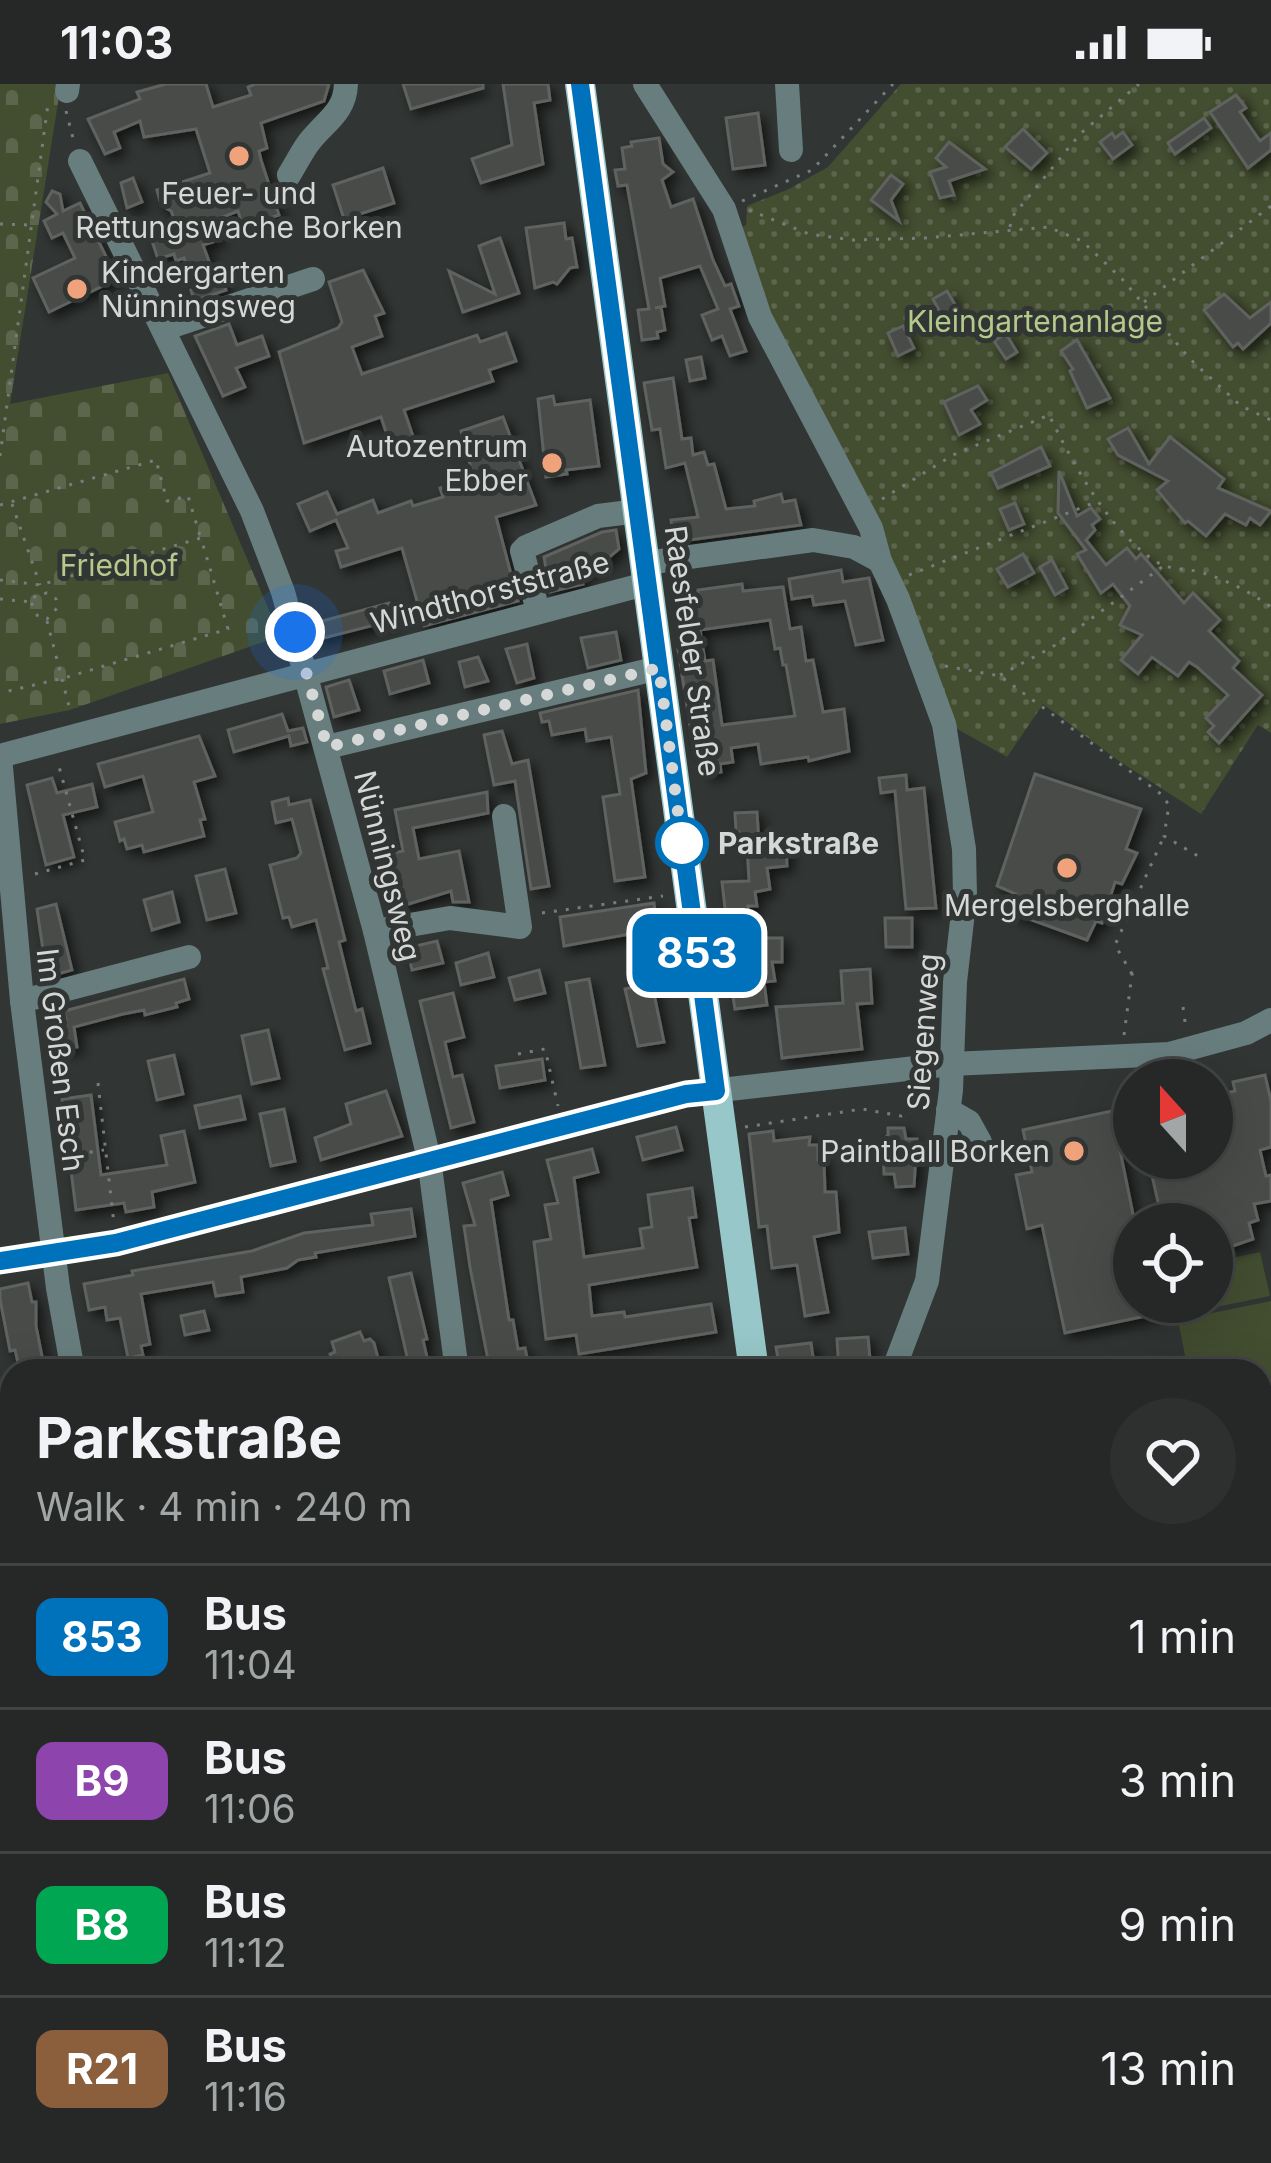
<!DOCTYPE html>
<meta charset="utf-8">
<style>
body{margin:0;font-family:Inter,sans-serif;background:#2d302f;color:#f1f3f6;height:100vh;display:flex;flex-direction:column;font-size:45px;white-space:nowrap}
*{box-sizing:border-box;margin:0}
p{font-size:39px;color:#a3a6a7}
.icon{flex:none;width:66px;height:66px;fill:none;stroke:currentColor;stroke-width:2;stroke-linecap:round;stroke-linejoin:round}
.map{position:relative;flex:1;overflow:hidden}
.details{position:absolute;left:0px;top:1275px;width:1272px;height:804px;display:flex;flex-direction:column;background:#252827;border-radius:36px 36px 0 0;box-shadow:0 12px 48px #0002,0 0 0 3px #424444}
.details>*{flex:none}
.badge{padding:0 24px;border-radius:18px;font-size:42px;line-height:78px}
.needle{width:78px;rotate:339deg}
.controls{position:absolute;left:1113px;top:975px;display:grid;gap:24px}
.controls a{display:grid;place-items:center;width:120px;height:120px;border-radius:50%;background:#252827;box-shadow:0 12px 48px #0002,0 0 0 3px #424444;font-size:60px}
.you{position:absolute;width:60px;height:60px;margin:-30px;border:9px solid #fff;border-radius:50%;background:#1a73e8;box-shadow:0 0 0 18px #1a73e833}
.map>.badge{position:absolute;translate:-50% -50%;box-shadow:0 0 0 6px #fff}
.round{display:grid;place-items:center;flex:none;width:126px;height:126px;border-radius:63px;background:#2d302f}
.headline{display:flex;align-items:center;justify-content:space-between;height:204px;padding:0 36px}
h1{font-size:57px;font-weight:700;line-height:90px}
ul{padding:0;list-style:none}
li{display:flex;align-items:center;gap:36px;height:144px;padding:0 36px;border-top:3px solid #424444}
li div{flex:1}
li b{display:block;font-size:45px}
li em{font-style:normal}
li .badge{min-width:132px;font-weight:700;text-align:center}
.status{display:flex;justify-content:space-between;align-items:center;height:84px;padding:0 60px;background:#252827;direction:ltr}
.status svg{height:33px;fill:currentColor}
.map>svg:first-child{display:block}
</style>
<div class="status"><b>11:03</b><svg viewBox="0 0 49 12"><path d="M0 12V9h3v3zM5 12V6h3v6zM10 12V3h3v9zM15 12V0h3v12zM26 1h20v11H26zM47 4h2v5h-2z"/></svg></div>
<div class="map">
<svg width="1271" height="2079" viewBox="0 0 1271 2079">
<defs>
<pattern id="forest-firs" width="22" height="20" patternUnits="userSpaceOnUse" patternTransform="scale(3)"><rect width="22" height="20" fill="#56623d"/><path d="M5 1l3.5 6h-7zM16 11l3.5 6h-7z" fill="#6e7858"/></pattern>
<pattern id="cemetery-stones" width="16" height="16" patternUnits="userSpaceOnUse" patternTransform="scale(3)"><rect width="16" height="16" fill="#434d30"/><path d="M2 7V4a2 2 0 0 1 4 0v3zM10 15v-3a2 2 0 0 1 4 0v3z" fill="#5d664d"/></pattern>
<pattern id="park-dots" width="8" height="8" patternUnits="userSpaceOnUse" patternTransform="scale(3)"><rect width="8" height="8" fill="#434d30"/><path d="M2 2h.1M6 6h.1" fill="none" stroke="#5d664d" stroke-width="1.8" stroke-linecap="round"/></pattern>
<filter id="shadow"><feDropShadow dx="5.5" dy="5.5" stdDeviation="6" flood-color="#0009"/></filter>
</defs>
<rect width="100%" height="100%" fill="#313534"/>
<g fill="url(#forest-firs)">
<polygon points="1271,1724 1271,1808 1260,1804 1260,1753"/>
<polygon points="1003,2067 1113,2067 1114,2079 1004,2079"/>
</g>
<polygon fill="url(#cemetery-stones)" points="0,0 61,0 10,320 168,289 280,552 70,626 0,640"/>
<polygon fill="url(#park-dots)" points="901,0 1271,0 1271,649 1258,641 1201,730 1119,677 1043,620 1007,673 952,642 788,274 736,147 746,141 747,122 789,105 828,83"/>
<g fill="#434d30">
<polygon points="1260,1168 1270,1212 1177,1231 1175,1218 1212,1218 1212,1178"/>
<polygon points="1271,1217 1271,1311 1260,1313 1260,1287 1188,1287 1178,1236"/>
</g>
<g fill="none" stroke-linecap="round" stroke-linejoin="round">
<g stroke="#396879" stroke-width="33">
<polyline points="1260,1687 1271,1660"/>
<polyline points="1122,2079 1122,2067"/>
</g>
</g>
<g fill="#484b49" stroke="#5f625f" stroke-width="3" fill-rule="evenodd" filter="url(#shadow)">
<polygon points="166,0 206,0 213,23 251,11 248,3 255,0 329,0 324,17 261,39 267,64 259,67 261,76 279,131 243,143 238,127 213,137 219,156 203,161 213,188 219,186 226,206 194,217 191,206 195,205 184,174 176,177 174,170 158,175 151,154 178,144 171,127 161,121 157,106 210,89 196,45 144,53 140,37 114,48 120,64 105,70 88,35 140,15 137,8"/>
<polygon points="403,0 483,0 483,4 411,25"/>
<polygon points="503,0 548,0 550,16 534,19 543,80 481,99 472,75 512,61"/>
<polygon points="1236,11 1246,24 1240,28 1260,57 1271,49 1271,66 1248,84 1210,28"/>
<polygon points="758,29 765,81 733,85 726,34"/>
<polygon points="1204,34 1211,44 1175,70 1168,59"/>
<polygon points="1023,45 1047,69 1031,85 1005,63"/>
<polygon points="1123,48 1132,61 1113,75 1100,58 1112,49 1115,54"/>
<polygon points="659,54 663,80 673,88 662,96 671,123 693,115 713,176 725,202 731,200 739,222 730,225 746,267 730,272 722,252 712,256 702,231 718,225 700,182 660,194 665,222 655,224 661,223 665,246 657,248 658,254 642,256 638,226 649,225 627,101 618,102 615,86 625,85 622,64 632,62 631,58"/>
<polygon points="949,58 985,85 949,97 954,111 940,114 930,88 946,83 936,74"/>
<polygon points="383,84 394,119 344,135 333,101"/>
<polygon points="891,91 903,100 891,116 899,137 871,116"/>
<polygon points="133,94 142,118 127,124 121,99"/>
<polygon points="52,107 60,110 63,127 80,119 117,195 49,228 33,194 75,174 63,149 52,154 44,137 57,130 46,118"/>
<polygon points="564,139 566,155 572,154 577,183 570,184 557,200 553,198 535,204 526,144"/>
<polygon points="500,154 519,209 463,228 449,187 495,210 479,162"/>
<polygon points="363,186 384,229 375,232 382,252 352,263 362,290 477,251 480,258 506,249 516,277 489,286 493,297 404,326 414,355 391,363 381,333 304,359 279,268 338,244 342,238 329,198"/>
<polygon points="947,207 957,224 942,232 933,215"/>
<polygon points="1224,210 1250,234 1271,218 1271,239 1243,265 1238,259 1233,263 1204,226"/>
<polygon points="229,240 237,261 262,252 269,272 236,284 245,303 223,312 195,252"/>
<polygon points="903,242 914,264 898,272 888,249"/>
<polygon points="1006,250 1017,268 1006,275 994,257"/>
<polygon points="1077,256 1110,314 1087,324 1070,287 1073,285 1061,267"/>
<polygon points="701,273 705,294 690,297 686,276"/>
<polygon points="673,294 682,355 691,354 693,371 704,368 708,381 714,380 726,425 755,422 754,417 781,410 783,418 795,416 801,441 674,458 671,436 698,433 685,379 666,384 660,345 652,346 644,299"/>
<polygon points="978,302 987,316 971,326 980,340 959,351 944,318"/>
<polygon points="553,312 555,321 590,316 599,382 566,386 567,390 546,393 538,315"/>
<polygon points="503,333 536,421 496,433 518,517 424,542 402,464 341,483 336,467 348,464 336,436 310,447 298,420 327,408 337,430 373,416 378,429 411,417 413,422 443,413 440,404 474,395 461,347"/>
<polygon points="1128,344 1149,380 1170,353 1224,395 1218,404 1271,427 1260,441 1250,434 1246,441 1225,430 1206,452 1188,437 1185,439 1157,406 1168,397 1118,371 1108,355"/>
<polygon points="1041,363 1050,382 998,404 991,389"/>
<polygon points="1059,387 1077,432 1091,424 1100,435 1092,441 1095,446 1086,456 1106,481 1127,464 1136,475 1141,470 1184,519 1193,509 1220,536 1209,547 1239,577 1233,584 1262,611 1219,659 1208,648 1214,642 1206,634 1228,611 1197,583 1189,578 1178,592 1152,573 1138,590 1121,576 1142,551 1120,541 1130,522 1113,500 1101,509 1077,470 1086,466 1058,429"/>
<polygon points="1015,419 1024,440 1009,446 1000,425"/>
<polygon points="616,446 619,465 597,484 581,488 583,500 550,508 544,473 602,448"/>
<polygon points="1023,470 1034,489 1008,503 997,485"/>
<polygon points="1052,476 1067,504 1055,511 1040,483"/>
<polygon points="841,486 843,498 869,494 883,556 856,561 845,517 814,521 812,512 792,515 789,495"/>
<path d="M 742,500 L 743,507 L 783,503 L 790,545 L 801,543 L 806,577 L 813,576 L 823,628 L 844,625 L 849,667 L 809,677 L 808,673 L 761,680 L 758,660 L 731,664 L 733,678 L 720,680 L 721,688 L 707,690 L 704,666 L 694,665 L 684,604 L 678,565 L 688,563 L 682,515 L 698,512 L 698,506 ZM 770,536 L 775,565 L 780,564 L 783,581 L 786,581 L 795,632 L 722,641 L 713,576 L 705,577 L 700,546 Z"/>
<polygon points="389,519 394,536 316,556 311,540"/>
<polygon points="616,548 621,576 588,584 581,554"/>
<polygon points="527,560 534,594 517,599 506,565"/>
<polygon points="478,573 488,597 465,603 459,578"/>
<polygon points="423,576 429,599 390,610 384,587"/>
<polygon points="349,596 359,626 334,633 326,603"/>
<polygon points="638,606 646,689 631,695 645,793 615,797 603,713 620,710 611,653 587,657 585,645 552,651 549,637 542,638 540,629"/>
<polygon points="282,630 288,647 303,644 307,658 291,662 289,652 234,668 228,646"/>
<polygon points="502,647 512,680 528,676 549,802 531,805 515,697 494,701 484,651"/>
<polygon points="199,652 215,692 194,698 205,735 200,736 204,752 144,768 142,761 127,765 124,755 120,757 115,738 153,728 143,692 105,703 98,680"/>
<polygon points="1035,690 1141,725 1126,765 1137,769 1122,800 1115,798 1102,839 1096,837 1087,856 1010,828 1016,810 997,802"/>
<polygon points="906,691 907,706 924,704 936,824 906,825 895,707 881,709 879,694"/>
<polygon points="52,694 57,709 92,700 97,723 63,731 74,773 46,781 27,701"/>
<polygon points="487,708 488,729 413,744 419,775 459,767 469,818 453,818 451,807 402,822 392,769 403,767 395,726"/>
<polygon points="288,714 289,721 310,716 345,856 339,858 356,927 362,925 370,959 345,966 323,885 328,884 316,836 292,843 289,833 283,834 270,781 297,774 301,769 292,735 276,739 272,718"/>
<polygon points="757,728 759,760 750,760 786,758 787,782 767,784 770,805 755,808 757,822 748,822 752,854 782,854 782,878 772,878 775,897 764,898 767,921 735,925 730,894 750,892 746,858 724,860 720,833 726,833 722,798 749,797 747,761 742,761 739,748 736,748 735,729"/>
<polygon points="225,785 236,829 207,836 196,792"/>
<polygon points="172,808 179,838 152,846 144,816"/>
<polygon points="654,819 657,845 564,862 560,833"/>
<polygon points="56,820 72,886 47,893 37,825"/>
<polygon points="885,834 912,834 912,863 886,863"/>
<polygon points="437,857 443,879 412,886 407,864"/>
<polygon points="488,869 494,893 461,901 456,879"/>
<polygon points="870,885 872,919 857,920 862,965 782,974 776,923 843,919 841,887"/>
<polygon points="539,886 545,909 515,916 509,894"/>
<polygon points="184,895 189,915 176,919 177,923 145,931 144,926 123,930 74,943 77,963 57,966 52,938 66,936 64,927"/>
<polygon points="589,895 605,981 581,984 566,899"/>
<polygon points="652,900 664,958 638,962 625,905"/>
<polygon points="453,909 464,953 445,958 453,993 462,991 474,1038 451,1044 420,917"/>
<polygon points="268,946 279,994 252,1000 242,952"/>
<polygon points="174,971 183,1010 157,1016 148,977"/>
<polygon points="542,975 545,996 500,1004 496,982"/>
<polygon points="1265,991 1271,1017 1271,1063 1260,1066 1266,1092 1271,1091 1271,1117 1254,1120 1258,1136 1249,1139 1253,1155 1224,1165 1223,1162 1212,1164 1212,1140 1163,1140 1148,1074 1212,1074 1212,1012 1235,1007 1233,998"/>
<polygon points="386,1007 402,1052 321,1076 315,1054 351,1040 346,1020"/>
<polygon points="91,1011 101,1091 167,1081 161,1052 184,1047 195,1098 152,1108 154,1123 126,1128 124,1119 76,1126 62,1015"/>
<polygon points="240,1012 245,1035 200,1044 195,1022"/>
<polygon points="284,1025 295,1077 271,1082 260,1030"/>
<polygon points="1112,1027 1134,1135 1134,1218 1152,1218 1155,1230 1065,1249 1042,1141 1027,1145 1016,1091 1032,1088 1023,1046"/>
<polygon points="676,1043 682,1066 643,1076 637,1053"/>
<polygon points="888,1044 904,1044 906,1055 917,1055 914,1102 896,1103 894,1090 884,1090 883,1056 888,1051"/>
<polygon points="773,1047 774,1057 810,1053 809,1061 818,1061 818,1076 824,1076 825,1108 836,1108 839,1148 814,1153 828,1228 805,1232 797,1181 772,1184 767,1142 759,1143 749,1050"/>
<polygon points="592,1065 598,1088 574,1094 584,1173 643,1164 640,1145 652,1143 648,1111 692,1104 696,1133 689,1134 697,1183 589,1201 592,1232 624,1228 625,1233 711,1220 716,1248 579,1270 576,1251 546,1255 534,1158 551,1155 545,1121 558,1119 547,1076"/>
<polygon points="502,1088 508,1111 491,1116 509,1236 513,1236 518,1265 525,1264 530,1287 496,1287 494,1275 488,1276 470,1183 464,1142 475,1141 463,1099"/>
<polygon points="411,1125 415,1152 315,1169 316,1173 298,1176 287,1184 241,1193 243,1208 216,1212 213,1198 141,1210 150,1260 141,1262 143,1271 128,1274 120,1234 107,1236 105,1223 89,1226 84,1200 133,1191 132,1187 252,1167 304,1149 373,1141 371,1130"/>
<polygon points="905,1144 908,1170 873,1174 869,1148"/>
<polygon points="411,1189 427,1255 423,1256 427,1273 408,1277 389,1194"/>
<polygon points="28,1199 32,1218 36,1218 36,1242 45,1287 20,1287 15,1266 10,1267 0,1215 0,1205"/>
<polygon points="204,1227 209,1246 185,1251 181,1232"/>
<polygon points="360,1248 364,1257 370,1255 374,1259 378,1274 335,1284 330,1270 335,1268 332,1258"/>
<polygon points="868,1253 871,1287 839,1287 837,1255"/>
<polygon points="811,1259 815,1287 780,1287 776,1263"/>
</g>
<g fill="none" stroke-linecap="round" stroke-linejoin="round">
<g stroke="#797c7c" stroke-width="3" stroke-dasharray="3 9" stroke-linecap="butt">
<polyline points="66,27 74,58"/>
<polyline points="742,117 812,86 893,0"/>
<polyline points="749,126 809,150 852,156 926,154 1048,143 1082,157 1122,195 1190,275 1241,322 1271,336"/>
<polyline points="0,140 29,141"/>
<polyline points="1010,143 1012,133 1080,50 1139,0"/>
<polyline points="1144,218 1271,122"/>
<polyline points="0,372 48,20"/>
<path d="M 882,415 L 953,371 L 1049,331 C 1074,381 1110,450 1160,480 C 1170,485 1184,485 1196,487 C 1225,495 1247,506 1271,523"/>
<polyline points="12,420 40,501"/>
<polyline points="0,421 156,376 167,417 188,412 200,452"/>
<polyline points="909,491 1096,418"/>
<polyline points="0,496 40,501 201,454 228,545 64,594 0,609"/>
<polyline points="0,515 31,518 36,511 47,509 56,515 58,523 47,535 38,533 31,518"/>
<polyline points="47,537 70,626"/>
<polyline points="945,582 1000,592 1161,710 1169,721 1164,752 1198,772"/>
<polyline points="1000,591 1051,564 1162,483"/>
<polyline points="35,790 85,776 58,679"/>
<polyline points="542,829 663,812"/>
<polyline points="1132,890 1115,861 1164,752"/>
<polyline points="1183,923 1186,945"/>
<polyline points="1124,951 1132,890 1140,888"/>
<polyline points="518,970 545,965 558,1022"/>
<polyline points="98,999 114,1140"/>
<polyline points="745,1043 862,1025 901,1032 928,1018"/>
<polyline points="66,1072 104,1066"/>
<polyline points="1260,1722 1271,1694"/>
<polyline points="561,2067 564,2079"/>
<polyline points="250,2079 275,2068"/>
</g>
<g stroke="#677d7e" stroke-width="24">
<polyline points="645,0 724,125 760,233 871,444 880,477 898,515 944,640 964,765 965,811 955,898 951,1006 927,1197 893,1287"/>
<polyline points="787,0 791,66"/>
<polyline points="67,7 68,0"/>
<polyline points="80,77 252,427 283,508 375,847 429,1075 457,1287"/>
<path d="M 289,91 C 296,80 302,67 310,57 C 326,37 345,28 346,0"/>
<polyline points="163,245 313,195"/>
<polyline points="646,479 813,456 854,463 880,477"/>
<polyline points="538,527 522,467 526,463 598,432 638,427"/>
<polyline points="327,663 659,584"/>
<polyline points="0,672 649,499"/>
<polyline points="0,672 22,917 58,1204 73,1287"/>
<polyline points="375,847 450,834 520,843 504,732"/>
<polyline points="22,917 189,873"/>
<polyline points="948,1026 969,1038 980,1058"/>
<polyline points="0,1177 116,1159 685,1010 951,980 1169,970 1246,949 1271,936"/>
<polyline points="0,1468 12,1466"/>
<polyline points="0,1562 12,1560"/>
<polyline points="0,1795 12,1790"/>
<polyline points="0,2002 12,1998"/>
<polyline points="298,2067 305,2079"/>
<polyline points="793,2067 795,2079"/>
<polyline points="363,2079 385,2067"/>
</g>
<g stroke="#97c7c8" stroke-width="30">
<polyline points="580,0 754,1287"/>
<polyline points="856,2067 858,2079"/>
<polyline points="1230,2067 1246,2079"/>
</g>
</g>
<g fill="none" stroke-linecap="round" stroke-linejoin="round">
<g stroke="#fff" stroke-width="27">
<polyline id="line" points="0,1177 116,1159 686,1010 716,1007 580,0"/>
</g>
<use href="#line" stroke="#0072bc" stroke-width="18"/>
<polyline stroke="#d6d8d8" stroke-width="12" stroke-dasharray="0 21.6" points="295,548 327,663 659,584 682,759"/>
</g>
<g fill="#f0a27a" stroke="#313534" stroke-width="4.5">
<circle cx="239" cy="72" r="12"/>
<circle cx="77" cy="205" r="12"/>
<circle cx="552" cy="379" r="12"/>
<circle cx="1067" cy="784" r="12"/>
<circle cx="1074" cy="1067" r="12"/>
</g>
<circle fill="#fff" stroke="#0072bc" stroke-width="6" cx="682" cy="759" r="24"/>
<g text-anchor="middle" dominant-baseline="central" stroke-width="10" stroke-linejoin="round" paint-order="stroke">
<g font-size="30" fill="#d6d8d8" stroke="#313534">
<text x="239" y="109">Feuer- und<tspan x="239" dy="34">Rettungswache Borken</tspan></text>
<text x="101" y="188" text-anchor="start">Kindergarten<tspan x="101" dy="34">Nünningsweg</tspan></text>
<text x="528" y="362" text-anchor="end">Autozentrum<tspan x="528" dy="34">Ebber</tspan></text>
<text x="1067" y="821">Mergelsberghalle</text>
<text x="1050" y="1067" text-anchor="end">Paintball Borken</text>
</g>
<g font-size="30" fill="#b4ca8a" stroke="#313534">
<text x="1035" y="237">Kleingartenanlage</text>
<text x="119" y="481">Friedhof</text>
</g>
<g font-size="30" fill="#d6d8d8" stroke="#313534">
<text transform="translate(490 508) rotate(-15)">Windthorststraße</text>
<text transform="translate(693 567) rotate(82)">Raesfelder Straße</text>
<text transform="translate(388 782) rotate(76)">Nünningsweg</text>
<text transform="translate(923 948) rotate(-86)">Siegenweg</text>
<text transform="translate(61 976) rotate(83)">Im Großen Esch</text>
</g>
<g font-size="30" font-weight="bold" fill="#d6d8d8" stroke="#313534" text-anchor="start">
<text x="718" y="759">Parkstraße</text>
</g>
</g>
</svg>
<div class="controls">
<a><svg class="needle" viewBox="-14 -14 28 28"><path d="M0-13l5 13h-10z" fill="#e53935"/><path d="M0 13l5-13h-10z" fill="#a3a6a7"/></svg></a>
<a><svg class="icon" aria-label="locate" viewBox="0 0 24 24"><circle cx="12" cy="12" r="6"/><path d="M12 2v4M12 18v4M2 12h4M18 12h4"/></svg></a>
</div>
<div class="you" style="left:295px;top:548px"></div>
<b class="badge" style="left:697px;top:869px;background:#0072bc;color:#fff">853</b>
<section class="details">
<div class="headline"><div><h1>Parkstraße</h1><p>Walk · 4 min · 240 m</p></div><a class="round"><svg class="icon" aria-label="heart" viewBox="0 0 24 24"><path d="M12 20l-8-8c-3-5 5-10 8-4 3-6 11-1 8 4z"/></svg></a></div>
<ul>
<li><span class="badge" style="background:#0072bc;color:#fff">853</span><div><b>Bus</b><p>11:04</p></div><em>1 min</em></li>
<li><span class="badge" style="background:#8e44ad;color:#fff">B9</span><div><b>Bus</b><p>11:06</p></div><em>3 min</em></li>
<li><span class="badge" style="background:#00a651;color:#fff">B8</span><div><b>Bus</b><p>11:12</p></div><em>9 min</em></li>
<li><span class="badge" style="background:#8b5e3c;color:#fff">R21</span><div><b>Bus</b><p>11:16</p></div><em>13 min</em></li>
</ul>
</section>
</div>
